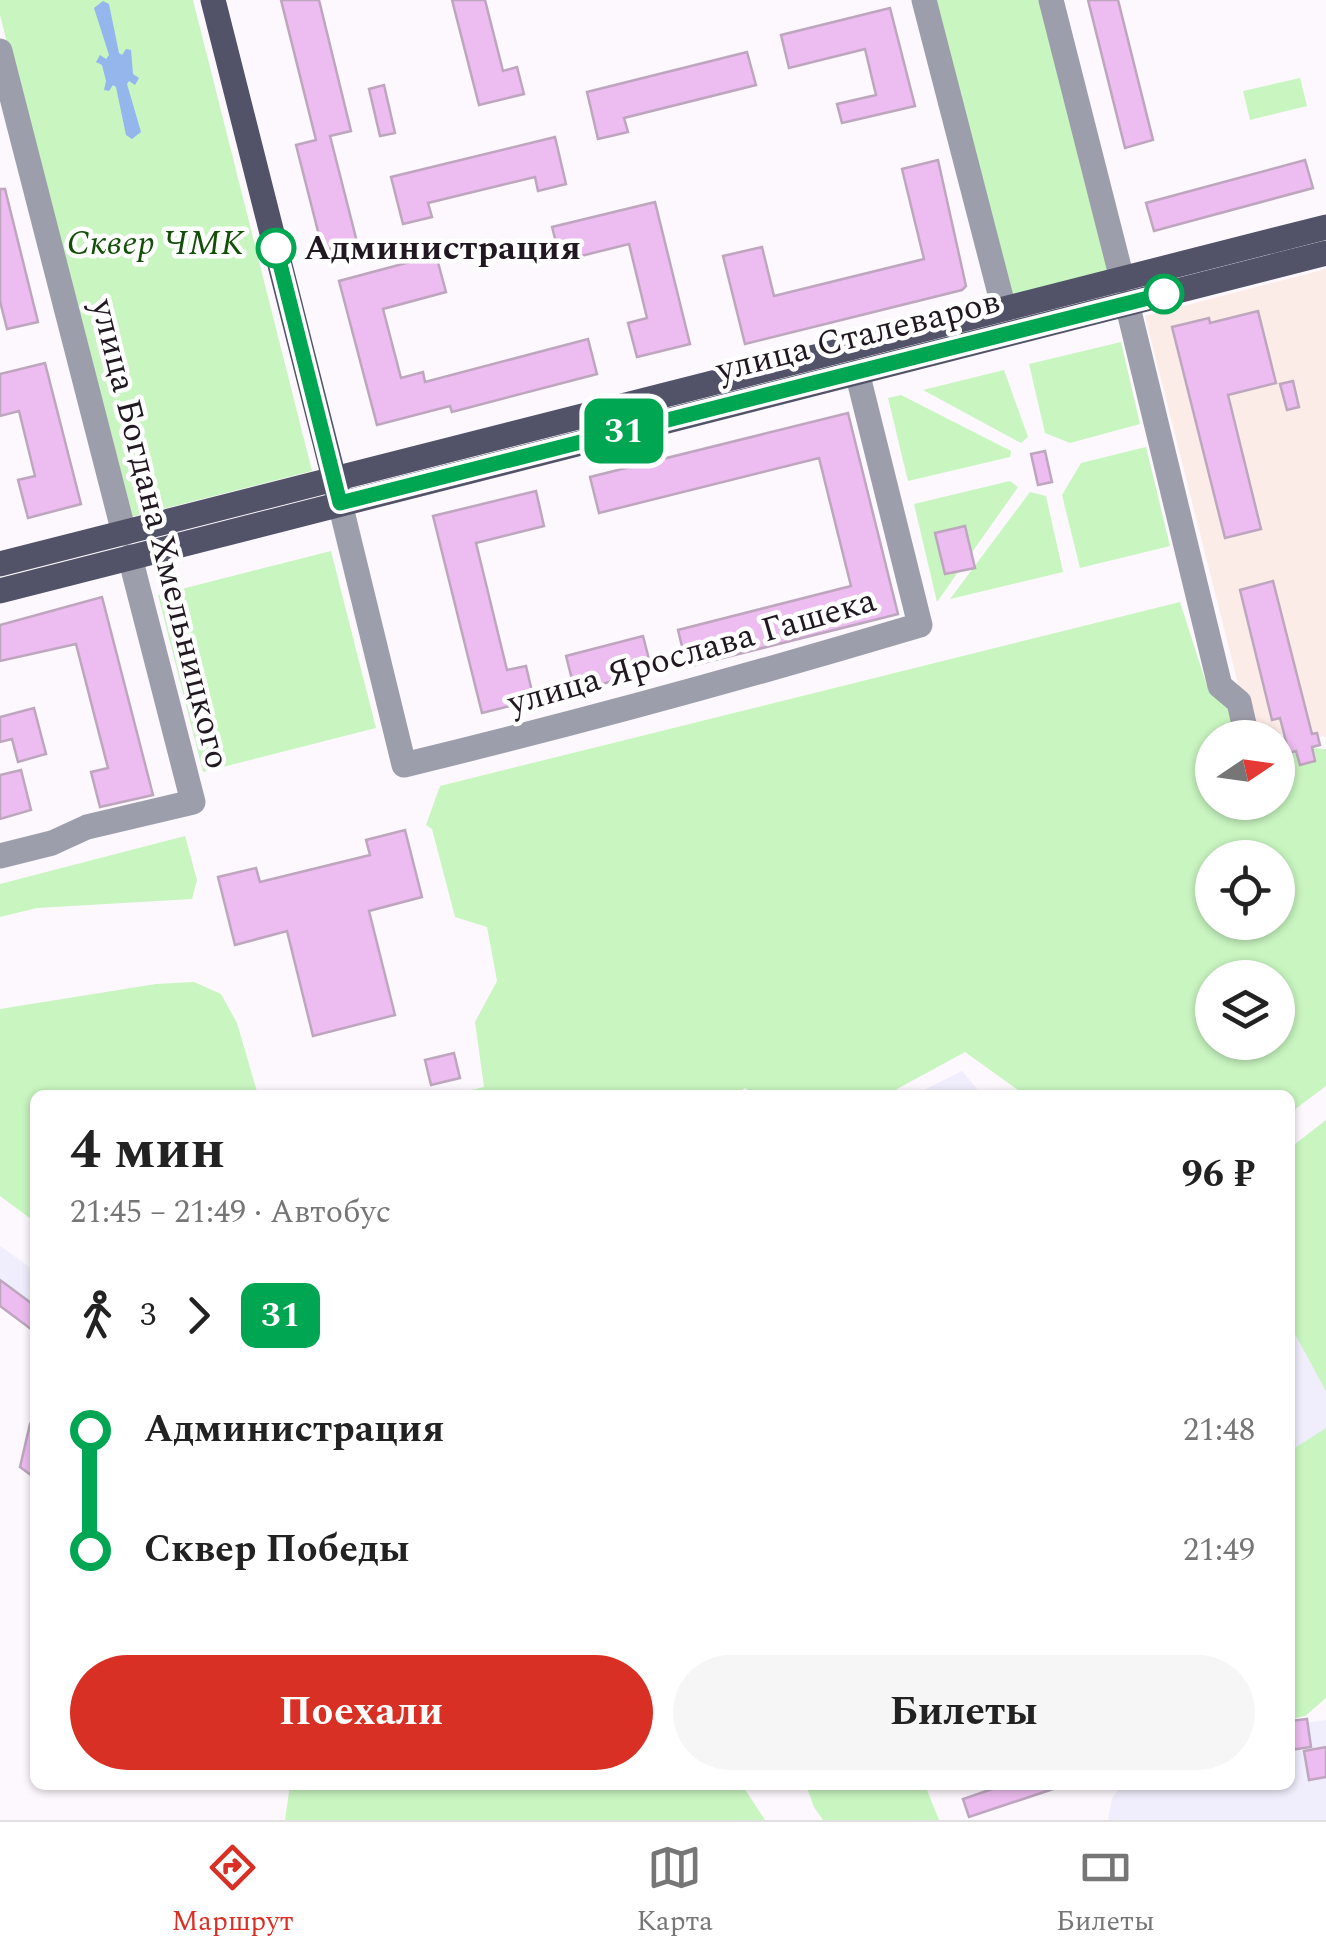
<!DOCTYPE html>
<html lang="ru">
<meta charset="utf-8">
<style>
body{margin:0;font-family:Spectral,serif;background:#f6f6f6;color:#222;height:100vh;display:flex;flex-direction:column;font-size:38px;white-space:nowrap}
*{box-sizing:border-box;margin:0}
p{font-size:32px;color:#767676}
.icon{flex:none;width:55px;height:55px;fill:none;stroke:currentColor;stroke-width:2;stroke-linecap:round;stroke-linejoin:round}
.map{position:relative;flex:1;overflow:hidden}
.details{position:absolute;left:30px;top:1090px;width:1265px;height:700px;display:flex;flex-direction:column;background:#fff;border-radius:15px;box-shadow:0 2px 8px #0004}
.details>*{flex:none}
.badge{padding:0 20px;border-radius:15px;font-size:35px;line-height:65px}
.needle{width:65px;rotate:77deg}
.fabs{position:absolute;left:1195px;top:720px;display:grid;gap:20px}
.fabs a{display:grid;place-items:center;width:100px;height:100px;border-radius:50%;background:#fff;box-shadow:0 2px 8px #0004;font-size:50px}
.map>.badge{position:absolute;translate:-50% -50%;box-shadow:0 0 0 5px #fff}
.legs{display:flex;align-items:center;gap:15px;height:110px;padding:0 40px;font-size:32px}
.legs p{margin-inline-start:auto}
.head{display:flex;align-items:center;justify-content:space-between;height:170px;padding:0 40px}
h1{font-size:55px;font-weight:700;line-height:75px}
.button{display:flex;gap:20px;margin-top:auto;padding:20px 40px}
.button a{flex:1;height:115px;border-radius:60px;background:#d93025;color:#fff;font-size:40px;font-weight:700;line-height:115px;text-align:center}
.button a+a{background:#f6f6f6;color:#222}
ul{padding:0 40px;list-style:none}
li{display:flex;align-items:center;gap:35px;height:120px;font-size:38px}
li i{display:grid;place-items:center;width:15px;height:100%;margin:0 12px;background:currentColor}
li i::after{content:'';width:25px;height:25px;margin:-12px;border:8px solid;border-radius:50%;background:#fff}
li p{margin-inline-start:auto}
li:first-child i{background:linear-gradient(#0000 50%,currentColor 0)}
li:last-child i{background:linear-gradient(currentColor 50%,#0000 0)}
.tab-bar{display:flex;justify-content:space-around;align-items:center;height:140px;border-top:2px solid #e0e0e0;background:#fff;font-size:28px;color:#767676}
.tab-bar a{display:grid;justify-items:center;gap:5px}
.tab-bar .selected{color:#d93025}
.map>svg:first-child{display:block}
</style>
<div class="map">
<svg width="1326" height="1820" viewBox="0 0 1326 1820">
<rect width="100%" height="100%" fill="#fdf8fd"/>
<polygon fill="#fcece8" points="1326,269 1326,737 1250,731 1145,316"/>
<g fill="#f0eefc">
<polygon points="962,1071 982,1095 914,1095"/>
<polygon points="0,1246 35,1271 35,1332 0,1306"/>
<polygon points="1290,1325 1326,1364 1326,1438 1290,1460"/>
<polygon points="1326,1720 1326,1820 1108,1820 1112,1798 1122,1785 1290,1785 1290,1725"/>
</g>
<g fill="#c8f5c0" fill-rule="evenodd">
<polygon points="0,0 193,0 312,471 127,518 0,15"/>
<polygon points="932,0 1041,0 1111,271 1008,297"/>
<polygon points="1300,78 1307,106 1250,120 1243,91"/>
<polygon points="1121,342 1140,424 1070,443 1045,433 1029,364"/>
<polygon points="1004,370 1028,437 1021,443 923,390"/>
<polygon points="901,395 1011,451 1010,457 908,481 888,398"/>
<polygon points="1146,447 1170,546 1080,568 1062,495 1081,463"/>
<polygon points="1010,481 1018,487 937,602 914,504"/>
<polygon points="1030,492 1046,496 1063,572 950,599"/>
<polygon points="331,551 376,728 203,772 158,595"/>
<path d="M 1180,602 L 1207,686 L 1266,737 L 1212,738 L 1212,802 L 1278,802 L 1278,746 L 1326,749 L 1326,1086 L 1290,1113 L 1290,1095 L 1025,1095 L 965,1052 L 886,1095 L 756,1095 L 745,1088 L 735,1095 L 452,1095 L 484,1087 L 475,1022 L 497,981 L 487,927 L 455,917 L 432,829 L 426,825 L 440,786 ZM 1212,858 L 1278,858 L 1278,922 L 1212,922 ZM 1212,978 L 1278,978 L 1278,1042 L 1212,1042 Z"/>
<polygon points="185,836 197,880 192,899 37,908 0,917 0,884"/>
<polygon points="194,982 221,994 237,1023 258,1095 35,1095 35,1222 0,1196 0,1009 156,984"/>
<polygon points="1326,1120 1326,1391 1290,1325 1290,1192 1295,1186 1290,1178 1290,1148"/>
<polygon points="1326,1428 1326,1698 1305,1716 1290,1719 1290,1451"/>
<polygon points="290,1785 742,1785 765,1820 285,1820"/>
<polygon points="806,1785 925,1785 939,1820 823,1820 814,1807"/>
</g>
<polygon fill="#94b6ed" points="103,1 109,4 119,53 122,55 126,49 131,50 133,74 139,78 135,85 129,81 127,84 141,132 132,139 126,135 116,87 113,85 109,91 104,90 106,81 102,65 96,62 100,55 106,59 109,55 94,8"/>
<g fill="#edbcf0" stroke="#bda6be" stroke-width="2.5">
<polygon points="281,0 319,0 351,131 330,136 357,242 323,251 296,145 316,140"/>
<polygon points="452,0 485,0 503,71 517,67 524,94 479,105"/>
<polygon points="1088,0 1118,0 1153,140 1125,148"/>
<polygon points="890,8 915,106 842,123 837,104 876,95 865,49 789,68 781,35"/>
<polygon points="747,52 756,85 624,118 628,132 598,139 587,92"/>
<polygon points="384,85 395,133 380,136 369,89"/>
<polygon points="555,137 566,184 538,191 535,177 428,203 432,217 403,224 391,177"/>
<polygon points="938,160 966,286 962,290 745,344 723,256 762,247 774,296 924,259 902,169"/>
<polygon points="1305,160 1313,188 1154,231 1146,203"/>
<polygon points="0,189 5,189 38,322 7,329 0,301"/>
<polygon points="655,202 690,344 637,357 628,323 647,318 629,244 561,261 552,227"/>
<polygon points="436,255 446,292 383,309 401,378 423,372 425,382 588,339 597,374 452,412 450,406 377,425 339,281"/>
<polygon points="1258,311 1276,383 1228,395 1261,529 1225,538 1172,327 1209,318 1210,323"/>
<polygon points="45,363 81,504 28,518 18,480 35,476 19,411 0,416 0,374"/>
<polygon points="1293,381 1299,407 1287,410 1280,384"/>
<polygon points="848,413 898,614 687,667 678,630 851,586 819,458 599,513 590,477"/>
<polygon points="1045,451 1052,482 1038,485 1031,454"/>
<polygon points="536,491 544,526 476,543 507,670 526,666 534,700 482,713 433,516"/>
<polygon points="965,526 975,568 945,574 935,533"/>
<polygon points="1273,581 1312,734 1317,733 1320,745 1312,747 1315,761 1300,765 1296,751 1289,753 1280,718 1272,720 1240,590"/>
<polygon points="102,597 153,795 100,807 91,772 108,768 76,644 0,661 0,625"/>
<polygon points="643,636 652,671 575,691 566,656"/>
<polygon points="34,708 46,754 18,762 12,739 0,742 0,717"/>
<polygon points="21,770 31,810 0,819 0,775"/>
<polygon points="405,830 422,897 369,911 395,1015 313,1036 287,931 235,945 218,877 256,868 260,882 370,855 366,840"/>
<polygon points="454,1053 460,1078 431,1085 425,1060"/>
<polygon points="0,1280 35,1306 35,1332 0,1306"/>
<polygon points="30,1424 35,1425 35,1478 20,1467"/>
<polygon points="1307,1719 1311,1747 1290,1750 1290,1721"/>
<polygon points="1326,1747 1326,1777 1309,1780 1304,1751"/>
<polygon points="1004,1785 1059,1785 1059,1787 969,1817 963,1799"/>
</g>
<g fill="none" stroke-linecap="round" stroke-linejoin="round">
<g stroke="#9d9eab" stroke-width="25">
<polyline points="924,0 1004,309"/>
<polyline points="1051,0 1122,279"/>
<polyline points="0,51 124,533"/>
<polyline points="1127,303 1220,686 1239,702 1246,733"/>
<path d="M 340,503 L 404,765 C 578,723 749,676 920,625 L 857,372"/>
<polyline points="0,856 52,843 87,827 193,802 130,557"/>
</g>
<g stroke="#525369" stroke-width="25">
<polyline points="213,0 338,494"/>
<polyline points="0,564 1326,227"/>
<polyline points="0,591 1326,253"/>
</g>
</g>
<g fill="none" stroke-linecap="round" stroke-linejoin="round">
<g stroke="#fff" stroke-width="22">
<polyline id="line-1" points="276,248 340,503 1164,294"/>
</g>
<use href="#line-1" stroke="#00a651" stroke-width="15"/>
</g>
<g fill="#fff" stroke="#00a651" stroke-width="5">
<circle cx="276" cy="248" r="18"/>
<circle cx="1164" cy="294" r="18"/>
</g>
<g text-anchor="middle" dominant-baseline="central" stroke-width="9" stroke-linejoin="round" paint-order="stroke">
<g font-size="35" font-style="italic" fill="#125007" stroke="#fff">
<text x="156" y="243">Сквер ЧМК</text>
</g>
<g font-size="35" font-weight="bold" fill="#211821" stroke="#fff" text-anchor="start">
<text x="304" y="248">Администрация</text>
</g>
<g font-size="35" fill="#211821" stroke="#fff">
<text transform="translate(858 336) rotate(-14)">улица Сталеваров</text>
<text transform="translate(160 534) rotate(76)">улица Богдана Хмельницкого</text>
<text transform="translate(692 652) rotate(-16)">улица Ярослава Гашека</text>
</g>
</g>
</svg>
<div class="fabs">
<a><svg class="needle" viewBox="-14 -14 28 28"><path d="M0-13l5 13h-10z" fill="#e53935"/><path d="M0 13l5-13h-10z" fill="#767676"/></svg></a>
<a><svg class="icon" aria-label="locate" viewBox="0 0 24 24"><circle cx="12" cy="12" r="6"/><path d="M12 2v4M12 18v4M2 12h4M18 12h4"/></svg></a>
<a><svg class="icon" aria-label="layers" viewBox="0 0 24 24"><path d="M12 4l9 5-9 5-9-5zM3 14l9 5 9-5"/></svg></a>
</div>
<b class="badge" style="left:624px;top:431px;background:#00a651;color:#fff">31</b>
<section class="details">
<div class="head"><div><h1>4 мин</h1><p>21:45 – 21:49 · Автобус</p></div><b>96 ₽</b></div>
<div class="legs"><svg class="icon" aria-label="walk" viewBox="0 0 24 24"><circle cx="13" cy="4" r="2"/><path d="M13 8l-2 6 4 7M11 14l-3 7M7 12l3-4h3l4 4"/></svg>3<svg class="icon" aria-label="forward" viewBox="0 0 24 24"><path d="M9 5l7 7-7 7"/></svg><b class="badge" style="background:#00a651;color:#fff">31</b></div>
<ul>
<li><i style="color:#00a651"></i><b>Администрация</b><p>21:48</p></li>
<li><i style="color:#00a651"></i><b>Сквер Победы</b><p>21:49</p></li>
</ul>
<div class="button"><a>Поехали</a><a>Билеты</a></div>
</section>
</div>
<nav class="tab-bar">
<a class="selected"><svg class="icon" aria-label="directions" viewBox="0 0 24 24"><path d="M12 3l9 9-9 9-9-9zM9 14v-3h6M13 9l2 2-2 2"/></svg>Маршрут</a>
<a><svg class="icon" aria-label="map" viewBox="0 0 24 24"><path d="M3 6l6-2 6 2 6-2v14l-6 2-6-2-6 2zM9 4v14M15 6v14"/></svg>Карта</a>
<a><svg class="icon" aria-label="tickets" viewBox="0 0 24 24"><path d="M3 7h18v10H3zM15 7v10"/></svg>Билеты</a>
</nav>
